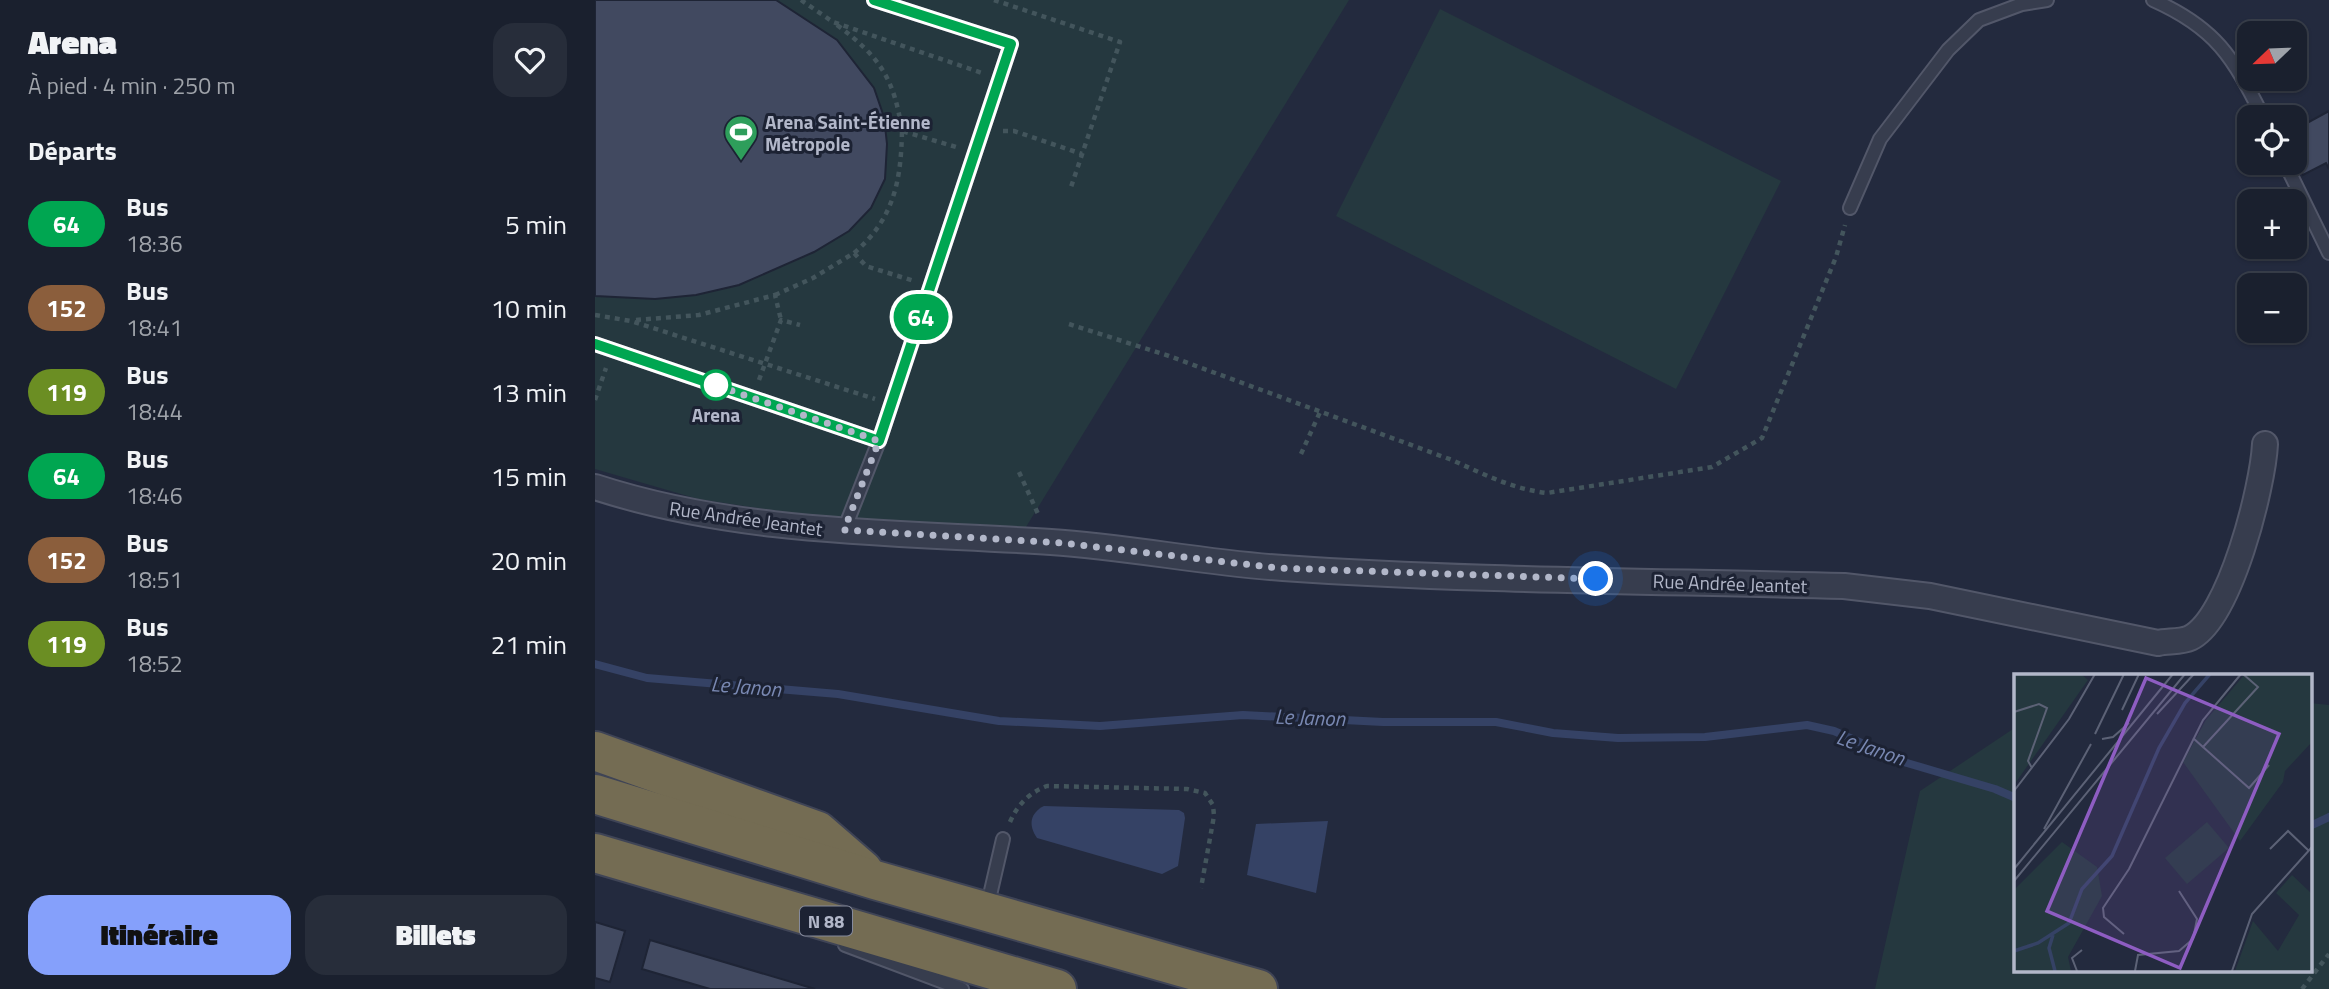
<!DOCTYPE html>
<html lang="fr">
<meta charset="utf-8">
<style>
body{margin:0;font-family:"Titillium Web",sans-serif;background:#272d3a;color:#f1f3f6;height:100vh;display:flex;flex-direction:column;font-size:26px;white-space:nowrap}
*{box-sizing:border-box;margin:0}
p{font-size:23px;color:#9fa3aa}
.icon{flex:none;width:38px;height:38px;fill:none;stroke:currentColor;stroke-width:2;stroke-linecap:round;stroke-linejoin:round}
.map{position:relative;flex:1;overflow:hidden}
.side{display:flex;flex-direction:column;background:#1a202e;width:595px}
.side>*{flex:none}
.badge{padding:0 14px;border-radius:23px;font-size:24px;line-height:46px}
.needle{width:46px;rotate:247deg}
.controls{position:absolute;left:1642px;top:21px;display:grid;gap:14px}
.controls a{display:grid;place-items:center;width:70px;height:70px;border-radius:14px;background:#1a202e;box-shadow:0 2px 5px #0004,0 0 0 2px #383e4a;font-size:35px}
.you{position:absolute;width:35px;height:35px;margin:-18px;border:5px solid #fff;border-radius:50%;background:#1a73e8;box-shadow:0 0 0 10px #1a73e833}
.map>.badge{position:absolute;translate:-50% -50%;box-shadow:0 0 0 4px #fff}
h2{padding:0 28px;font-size:26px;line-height:63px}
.round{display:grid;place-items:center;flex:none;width:74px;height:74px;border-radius:21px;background:#272d3a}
.overview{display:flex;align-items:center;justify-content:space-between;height:119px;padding:0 28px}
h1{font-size:33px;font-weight:800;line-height:52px}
.action{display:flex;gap:14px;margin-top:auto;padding:14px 28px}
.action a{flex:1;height:80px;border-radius:21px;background:#85a0fb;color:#111;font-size:28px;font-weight:800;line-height:80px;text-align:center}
.action a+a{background:#272d3a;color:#f1f3f6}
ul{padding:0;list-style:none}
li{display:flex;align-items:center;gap:21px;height:84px;padding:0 28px}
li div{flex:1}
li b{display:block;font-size:26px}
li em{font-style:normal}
li .badge{min-width:77px;font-weight:700;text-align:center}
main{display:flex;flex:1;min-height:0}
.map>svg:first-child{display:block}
</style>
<main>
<section class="side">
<div class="overview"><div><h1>Arena</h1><p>À pied · 4 min · 250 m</p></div><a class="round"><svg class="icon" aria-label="heart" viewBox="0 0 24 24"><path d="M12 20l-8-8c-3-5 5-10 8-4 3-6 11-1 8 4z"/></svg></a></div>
<h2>Départs</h2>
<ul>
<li><span class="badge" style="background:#00a651;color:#fff">64</span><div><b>Bus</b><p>18:36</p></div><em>5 min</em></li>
<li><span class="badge" style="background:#8b5e3c;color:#fff">152</span><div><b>Bus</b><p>18:41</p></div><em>10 min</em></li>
<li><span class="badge" style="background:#6b8e23;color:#fff">119</span><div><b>Bus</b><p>18:44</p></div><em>13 min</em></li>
<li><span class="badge" style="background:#00a651;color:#fff">64</span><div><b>Bus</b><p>18:46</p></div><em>15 min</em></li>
<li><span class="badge" style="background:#8b5e3c;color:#fff">152</span><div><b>Bus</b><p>18:51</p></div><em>20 min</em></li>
<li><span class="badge" style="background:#6b8e23;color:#fff">119</span><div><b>Bus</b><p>18:52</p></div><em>21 min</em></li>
</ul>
<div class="action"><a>Itinéraire</a><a>Billets</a></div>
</section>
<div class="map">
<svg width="1734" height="989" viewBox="0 0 1734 989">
<rect width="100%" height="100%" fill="#232a3e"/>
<g fill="#25383f">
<polygon points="0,0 754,0 431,527 241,520 103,499 0,469"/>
<polygon points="845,9 1186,181 1081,389 741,216"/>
<polygon points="1715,703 1734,705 1734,989 1280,989 1325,791 1421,727 1421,970 1715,970"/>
</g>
<g fill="#354265">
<path d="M 449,806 L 584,810 L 589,813 L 590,818 L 583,866 L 567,874 L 442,838 C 433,825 435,813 449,806 Z"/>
<polygon points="733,821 721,893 652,875 661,824"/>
</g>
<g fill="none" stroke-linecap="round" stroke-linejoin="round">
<g stroke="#354265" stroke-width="8">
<polyline points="0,664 52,678 243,694 404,721 505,726 648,715 788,722 901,722 958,733 1023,738 1110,737 1212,725 1239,731 1312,763 1400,789 1421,798"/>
<polyline points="1715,826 1734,817"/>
</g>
</g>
<g fill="#414960" stroke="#1e2435" stroke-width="2">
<polygon points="0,0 181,0 242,40 279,88 289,117 292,144 290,179 276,208 254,231 219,252 144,285 101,295 60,299 0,296"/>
<polygon points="1734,111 1734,169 1731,163 1708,175 1699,159 1699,130"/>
<polygon points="0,922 30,931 15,982 0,978"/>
<polygon points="55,940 220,989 115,989 47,969"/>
</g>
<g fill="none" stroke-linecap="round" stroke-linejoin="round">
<g stroke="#525769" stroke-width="16">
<g id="lane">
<polyline points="279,0 416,44 284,441"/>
<path d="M 1558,0 C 1621,28 1638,57 1668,117"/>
<polyline points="1690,163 1734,253"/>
<polyline points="1255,208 1285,139 1353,50 1384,20 1427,4 1452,0"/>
<polyline points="0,344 284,441 249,530"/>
<polyline points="392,908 408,839"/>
<polyline points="250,945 367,989"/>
</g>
</g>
<g stroke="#525769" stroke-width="28">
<path id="street" d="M 0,487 C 147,535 303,532 456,542 C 534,547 610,563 688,568 C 874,581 1063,581 1249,586 L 1335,596 L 1563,643 C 1572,641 1587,642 1595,638 C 1635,619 1668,486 1670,444"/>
</g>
<g stroke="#3f4456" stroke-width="42">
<g id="highway">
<polyline points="0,751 223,831 268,870"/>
<polyline points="0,794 280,880 663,989"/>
<polyline points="0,853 462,989"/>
</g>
</g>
<g stroke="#43555c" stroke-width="4.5" stroke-dasharray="5 5" stroke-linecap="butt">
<polyline points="206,0 238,22 387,73"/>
<polyline points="399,0 525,42 475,190"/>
<path d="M 242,25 C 285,57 299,78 307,131 L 361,147"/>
<polyline points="408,131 419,131 487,154"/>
<path d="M 259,253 C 299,219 306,181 307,131"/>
<polyline points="180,295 218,278 259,253 271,266 319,281"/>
<polyline points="0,315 36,321 280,399"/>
<polyline points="41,320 104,315 180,295 186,320"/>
<path d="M 474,324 L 574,356 L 857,460 C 888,474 918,489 952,493 L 1117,467 L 1167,438 L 1241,257 L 1250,225"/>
<polyline points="164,380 186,320 205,325"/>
<polyline points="0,400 11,368"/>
<polyline points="706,454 725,412"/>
<polyline points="424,472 444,516"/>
<path d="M 415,822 C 423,804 434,793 452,786 L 592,789 L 610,793 L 618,805 L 619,816 L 606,888"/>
<polyline points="1707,989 1734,954"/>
</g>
<use href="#lane" stroke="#373d4e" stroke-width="12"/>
<use href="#street" stroke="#373d4e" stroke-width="24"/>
<use href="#highway" stroke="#746c53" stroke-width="38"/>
</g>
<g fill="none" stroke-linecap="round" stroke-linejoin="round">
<g stroke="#fff" stroke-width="16">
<polyline id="line" points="0,344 284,441 416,44 279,0"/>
</g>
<use href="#line" stroke="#00a651" stroke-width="10"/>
<polyline stroke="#b2b7c9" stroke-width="7" stroke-dasharray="0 12.6" points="121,385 117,384 284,441 249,530 468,543 683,568 1001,579"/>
</g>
<defs>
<g id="stadium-pin" transform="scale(1.75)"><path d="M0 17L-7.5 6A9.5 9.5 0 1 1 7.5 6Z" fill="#2e9e5b" stroke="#1c2233"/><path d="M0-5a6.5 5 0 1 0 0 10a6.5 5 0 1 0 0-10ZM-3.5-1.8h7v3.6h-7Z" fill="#fff"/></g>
</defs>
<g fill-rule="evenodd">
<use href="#stadium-pin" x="146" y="132"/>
</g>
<circle fill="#fff" stroke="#00a651" stroke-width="3.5" cx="121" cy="385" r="14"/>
<g text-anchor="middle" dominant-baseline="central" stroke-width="6" stroke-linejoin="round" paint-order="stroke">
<rect fill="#1c2233" stroke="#858a9c" stroke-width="2" x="205" y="906.5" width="52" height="29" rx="5"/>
<g font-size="18" font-weight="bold" fill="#b2b7c9">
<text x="231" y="921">N 88</text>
</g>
<g font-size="19" font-weight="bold" fill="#b2b7c9" stroke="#1c2233" text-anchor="start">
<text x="170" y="121">Arena Saint-Étienne<tspan x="170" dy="22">Métropole</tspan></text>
</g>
<g font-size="19" font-weight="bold" fill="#b2b7c9" stroke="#1c2233">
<text x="121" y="414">Arena</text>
</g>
<g font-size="19" fill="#b2b7c9" stroke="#1c2233">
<text transform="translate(151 518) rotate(8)">Rue Andrée Jeantet</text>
<text transform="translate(1135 583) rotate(2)">Rue Andrée Jeantet</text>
</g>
<g font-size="21" font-style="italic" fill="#7988b2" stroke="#1c2233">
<text transform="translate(151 686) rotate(5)">Le Janon</text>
<text transform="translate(715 717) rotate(2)">Le Janon</text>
<text transform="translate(1276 747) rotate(19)">Le Janon</text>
</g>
</g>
<g transform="translate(1419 674)">
<rect width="298" height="298" fill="#232a3e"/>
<path d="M 0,0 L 67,0 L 74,6 L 0,111 ZM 231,0 L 297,0 L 297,69 L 271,97 L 269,108 L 226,167 L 169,88 L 192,46 ZM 193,148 L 215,174 L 173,210 L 151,184 ZM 48,168 L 83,193 L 88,222 L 54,283 L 57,297 L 0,297 L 0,216 ZM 278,201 L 297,219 L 297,297 L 221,297 L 239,247 L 264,277 L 285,241 L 262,219 Z" fill="#25383f"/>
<path fill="none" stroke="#354265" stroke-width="3.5" d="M 39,261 L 35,274 L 41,297M 0,277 L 24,269 L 55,249 L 68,215 L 98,182 L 145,74 L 171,29 L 196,0"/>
<path fill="none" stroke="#5c6276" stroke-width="2" d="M 108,36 L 125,0M 0,38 L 25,30 L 33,34 L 14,87 L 18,94M 143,40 L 180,0M 81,60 L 110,0M 179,64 L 189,73 L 244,13 L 229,0M 88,65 L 99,63 L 115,49M 189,73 L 235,114 L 255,91M 0,117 L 55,45 L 81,0M 30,155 L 77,70M 256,175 L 274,157 L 294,176M 0,195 L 159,0M 0,207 L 171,0M 110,260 L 90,243 L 89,234 L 115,195 L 189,46 L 227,0M 63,297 L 58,284 L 68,276M 121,297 L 124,281 L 165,277 L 179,265 L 183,245 L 165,217M 218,297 L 238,240 L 298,173"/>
<path fill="#8e5dc2" fill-opacity="0.15" stroke="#8e5dc2" stroke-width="3.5" d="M 132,4 L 265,60 L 166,294 L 33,237 Z"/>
<rect width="298" height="298" fill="none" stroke="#b2b7c9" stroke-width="3.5"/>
</g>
</svg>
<div class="controls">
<a><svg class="needle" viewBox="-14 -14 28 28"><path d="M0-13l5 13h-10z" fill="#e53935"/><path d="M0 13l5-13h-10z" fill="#9fa3aa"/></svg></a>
<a><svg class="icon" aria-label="locate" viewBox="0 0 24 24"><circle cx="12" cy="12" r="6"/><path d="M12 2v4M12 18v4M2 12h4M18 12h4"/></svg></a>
<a>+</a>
<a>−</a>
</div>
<div class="you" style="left:1001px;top:579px"></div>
<b class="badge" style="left:326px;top:317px;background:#00a651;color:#fff">64</b>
</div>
</main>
